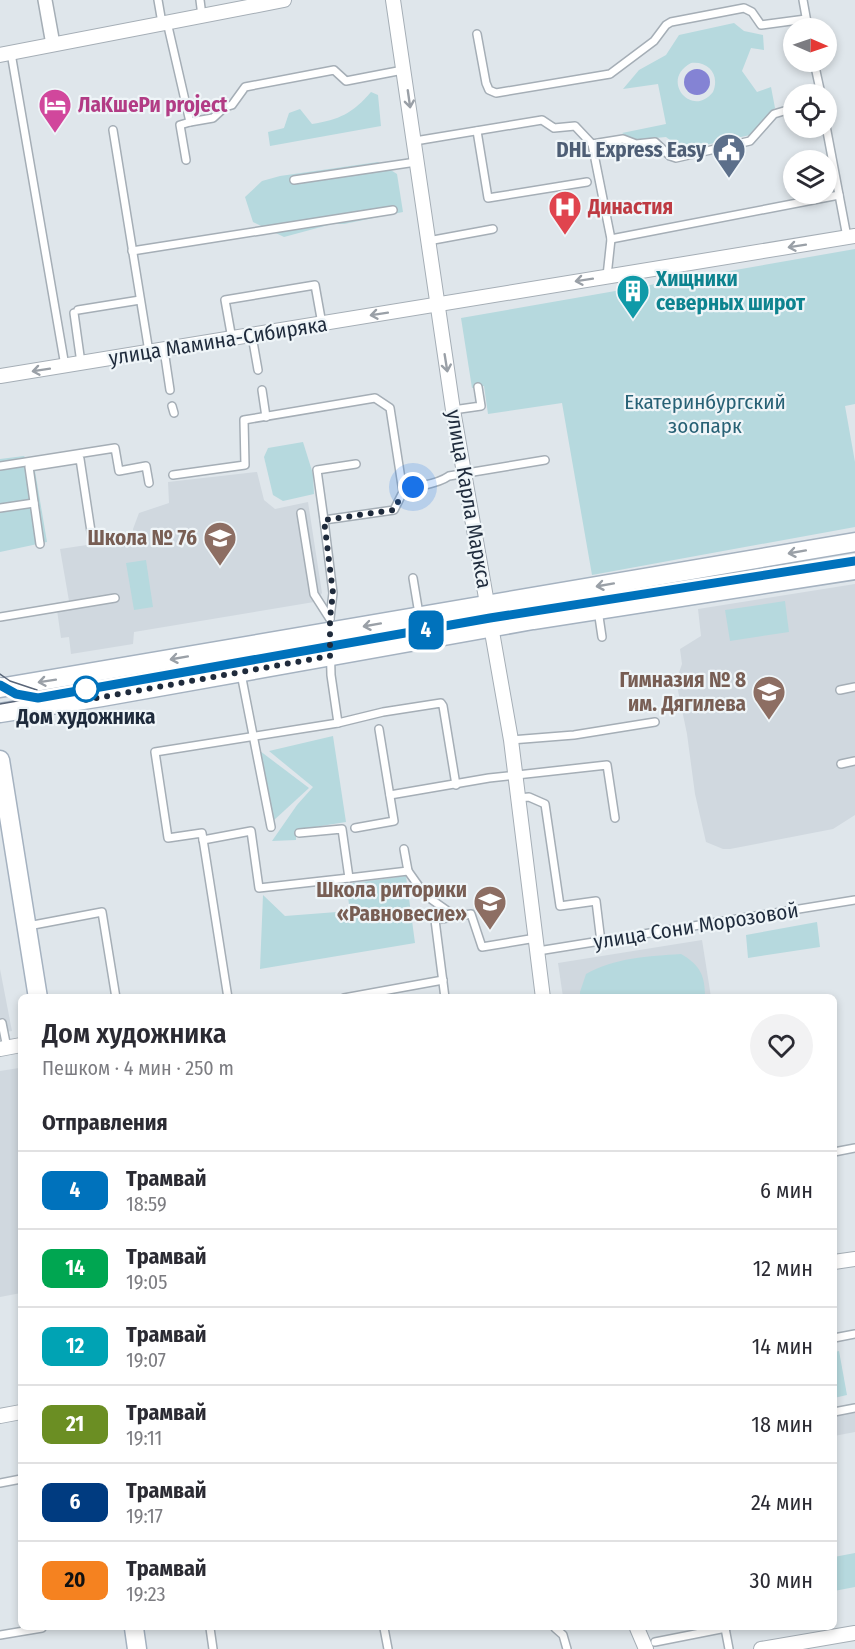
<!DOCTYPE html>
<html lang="ru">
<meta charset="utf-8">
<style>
body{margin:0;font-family:"Fira Sans Condensed",sans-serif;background:#f2f2f3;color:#2b2b33;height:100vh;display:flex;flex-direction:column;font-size:22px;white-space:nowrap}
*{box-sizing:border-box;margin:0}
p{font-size:20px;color:#7c7c81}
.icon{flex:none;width:33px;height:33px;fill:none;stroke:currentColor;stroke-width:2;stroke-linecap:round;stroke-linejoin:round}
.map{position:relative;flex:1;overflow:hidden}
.drawer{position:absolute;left:18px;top:994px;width:819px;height:636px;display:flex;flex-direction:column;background:#fff;border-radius:9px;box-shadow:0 3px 9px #0003}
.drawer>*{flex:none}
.badge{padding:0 12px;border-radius:9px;font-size:21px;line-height:39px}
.needle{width:39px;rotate:92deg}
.controls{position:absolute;left:783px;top:18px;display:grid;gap:12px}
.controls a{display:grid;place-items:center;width:54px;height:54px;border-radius:50%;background:#fff;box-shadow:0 3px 9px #0003;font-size:30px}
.you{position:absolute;width:30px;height:30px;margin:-15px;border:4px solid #fff;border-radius:50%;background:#1a73e8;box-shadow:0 0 0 9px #1a73e833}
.map>.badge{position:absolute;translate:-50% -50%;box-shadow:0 0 0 3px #fff}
h2{padding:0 24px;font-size:22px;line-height:54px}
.round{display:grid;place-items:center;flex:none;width:63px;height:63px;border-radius:32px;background:#f2f2f3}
.headline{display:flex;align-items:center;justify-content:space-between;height:102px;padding:0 24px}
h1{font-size:28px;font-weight:600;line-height:45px}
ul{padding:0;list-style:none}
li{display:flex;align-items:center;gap:18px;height:78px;padding:0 24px;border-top:2px solid #e1e1e2}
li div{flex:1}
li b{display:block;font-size:22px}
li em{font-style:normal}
li .badge{min-width:66px;font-weight:700;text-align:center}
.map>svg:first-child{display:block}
</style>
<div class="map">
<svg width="855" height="1649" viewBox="0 0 855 1649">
<rect width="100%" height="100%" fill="#dfe6eb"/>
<g fill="#d0d8df">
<polygon points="257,472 264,500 275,509 308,502 322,593 318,598 314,602 134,632 133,644 71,654 69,637 61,638 56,603 69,601 60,549 134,538 133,529 139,513 169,503 168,482"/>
<polygon points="855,584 855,815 833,829 730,849 723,849 706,842 695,794 687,734 676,681 682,664 680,649 701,636 698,609"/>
<polygon points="702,940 711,997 563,997 558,963"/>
<polygon points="0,969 12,1031 0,1033"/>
<polygon points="19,1068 21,1079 21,1293 0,1297 0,1071"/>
<polygon points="855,1405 855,1432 834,1436 834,1408"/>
</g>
<g fill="#b6d9de" fill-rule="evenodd">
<path d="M 734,23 L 744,31 L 763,35 L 764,50 L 751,48 L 742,71 L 757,92 L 771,87 L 775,108 L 750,135 L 683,150 L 666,137 L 634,140 L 622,133 L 666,124 L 658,84 L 623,89 L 639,70 L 666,55 L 679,35 ZM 691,63 C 709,61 720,75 713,92 C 692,119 659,80 691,63 Z"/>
<path d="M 371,92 L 378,95 L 381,126 L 270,146 L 268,132 L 284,128 L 289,113 L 300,109 L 312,124 C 339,120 353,113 371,92 Z"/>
<polygon points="378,162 397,174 403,212 344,224 332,224 284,237 253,222 245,197 262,181 280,176"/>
<polygon points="855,249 855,404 845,406 855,462 855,527 592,575 562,403 488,414 484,386 472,388 461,318"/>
<polygon points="303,442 313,474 314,494 283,501 273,495 264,457 268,448"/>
<polygon points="24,456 35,471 47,542 0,552 0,459"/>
<polygon points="146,560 153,607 134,610 126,563"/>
<polygon points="785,601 789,632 730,641 725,610"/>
<polygon points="333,736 346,822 296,830 296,840 272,841 297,805 313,787 269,751"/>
<polygon points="260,751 309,788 273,821"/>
<polygon points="406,876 415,943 260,969 263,895 285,916 350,911 346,884"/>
<polygon points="817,922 820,947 748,958 746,935"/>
<path d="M 681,954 C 700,965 705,975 705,997 L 580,997 L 580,992 L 586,974 C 613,958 650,956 681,954 Z"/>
<polygon points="839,1351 847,1395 834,1398 834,1352"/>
<polygon points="855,1553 855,1587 834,1591 834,1557"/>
</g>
<circle fill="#8483d4" cx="697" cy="82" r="13"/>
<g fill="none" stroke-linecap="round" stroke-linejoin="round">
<g stroke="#a5aeb6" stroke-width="10">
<g id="lane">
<polyline points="42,0 50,45"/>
<polyline points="48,0 56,44"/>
<polyline points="158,0 162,23"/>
<polyline points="200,0 202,16"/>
<polyline points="803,0 808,28"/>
<polyline points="167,22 190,122 180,125 186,160"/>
<polyline points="477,34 486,83 489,90 496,93 610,74 654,41 666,25 671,22 744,8 752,12 761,25 806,19"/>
<polyline points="11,53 65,366"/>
<polyline points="814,62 821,94"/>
<polyline points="190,122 213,118 225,107 232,105 245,87 334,70 346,81 403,70"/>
<polyline points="826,126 847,237"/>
<polyline points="113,130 149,352"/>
<polyline points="477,131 488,198 587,182"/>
<polyline points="415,141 542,120 554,128 575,126 592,144 611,239 607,276"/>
<polyline points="592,144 623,139 636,144 655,142 670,156 676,158 750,141 774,114 794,108"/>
<polyline points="294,180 416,162"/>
<polyline points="611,239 839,195"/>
<polyline points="428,241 493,229"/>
<polyline points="132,251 393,210"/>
<polyline points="78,310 140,300"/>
<polyline points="74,313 81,363"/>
<polyline points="252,336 258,370"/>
<polyline points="232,339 225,300 315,285 322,324"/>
<polyline points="164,350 170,390"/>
<polyline points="262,390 266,417"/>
<polyline points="172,406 174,413"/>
<polyline points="453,410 481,406 478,387"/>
<polyline points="0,466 115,448 119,471 146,466 149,483"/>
<polyline points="173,475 245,465 244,420 375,398 390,408 403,492 394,510 324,520 333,593 330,618"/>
<path d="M 403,492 C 418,484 435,486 449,476 L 545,460"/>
<polyline points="0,508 34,503"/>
<polyline points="301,513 314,594 330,619"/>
<polyline points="324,520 317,470 356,464"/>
<polyline points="40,544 29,467 80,459 92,538"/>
<polyline points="413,578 419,614"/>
<polyline points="598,610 602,637"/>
<polyline points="0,617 115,598"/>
<polyline points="330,634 331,675 338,723"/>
<polyline points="236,648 271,827"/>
<polyline points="840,690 855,687"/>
<polyline points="511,740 574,735 655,722"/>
<polyline points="841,764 855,761"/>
<polyline points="390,795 489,778 607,765 615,818"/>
<polyline points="518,798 529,797 545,804 560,906 596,901 601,942"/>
<polyline points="355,828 394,821 379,729"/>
<polyline points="299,833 342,829 349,878 408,871 425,895 455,916"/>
<polyline points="203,840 251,831 259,888 349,878"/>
<polyline points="404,849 408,871"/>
<polyline points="28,926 102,912 116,998"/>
<polyline points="538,951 855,900"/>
<polyline points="228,998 202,833 168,838 155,752 338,723 383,712 441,703 443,706 456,785"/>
<polyline points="344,998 443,980"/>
<polyline points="445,998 435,920 471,914 482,947 536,938"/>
<polyline points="0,1024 2,1023 7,1048"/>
<polyline points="834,1152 855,1148"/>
<polyline points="834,1338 855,1334"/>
<polyline points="834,1412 855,1408"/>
<polyline points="0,1483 21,1479"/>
<polyline points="210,1628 213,1649"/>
<polyline points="384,1628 388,1649"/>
<polyline points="555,1628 563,1635 567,1649"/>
<polyline points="725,1628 729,1649"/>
<polyline points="0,1635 42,1628"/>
<polyline points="655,1642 726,1628"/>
</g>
</g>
<g stroke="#a5aeb6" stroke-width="16">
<g id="street">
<polyline points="393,0 453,410 511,740 543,998"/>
<polyline points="0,55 284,0"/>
<polyline points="0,376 855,236"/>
<polyline points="0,1049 21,1045"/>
<polyline points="834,1262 855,1259"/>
<polyline points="0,1416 21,1412"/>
<polyline points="637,1628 646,1649"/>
<polyline points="761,1649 855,1633"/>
</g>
</g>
<g stroke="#a5b2c0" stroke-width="21">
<g id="secondary">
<polyline points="0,688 855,542"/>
<polyline points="0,713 102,697 533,620 855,570"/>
<polyline points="0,760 38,998"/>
<polyline points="134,1628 137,1649"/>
</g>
</g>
<use href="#lane" stroke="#fff" stroke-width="7"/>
<use href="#street" stroke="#fff" stroke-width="14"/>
<use href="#secondary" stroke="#fff" stroke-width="18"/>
<g stroke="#596578" stroke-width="1.5">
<polyline points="0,674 10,681 37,690"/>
<polyline points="0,685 16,694 29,697"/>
<polyline points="0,704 491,618 855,561"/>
</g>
</g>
<defs><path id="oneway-shaft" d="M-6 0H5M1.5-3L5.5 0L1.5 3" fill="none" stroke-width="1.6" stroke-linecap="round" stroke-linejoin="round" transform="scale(1.5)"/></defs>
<g stroke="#9aa0a7">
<use href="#oneway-shaft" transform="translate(409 99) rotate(82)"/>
<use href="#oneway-shaft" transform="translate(797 246) rotate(171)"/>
<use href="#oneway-shaft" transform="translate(584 280) rotate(171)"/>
<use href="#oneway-shaft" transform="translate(379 314) rotate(171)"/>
<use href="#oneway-shaft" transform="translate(446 363) rotate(81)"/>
<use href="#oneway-shaft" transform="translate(41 370) rotate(171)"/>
<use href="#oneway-shaft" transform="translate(797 552) rotate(170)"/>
<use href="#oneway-shaft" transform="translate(605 585) rotate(170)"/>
<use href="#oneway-shaft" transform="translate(372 625) rotate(170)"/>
<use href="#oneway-shaft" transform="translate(179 658) rotate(170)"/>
<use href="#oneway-shaft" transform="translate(47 681) rotate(171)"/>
</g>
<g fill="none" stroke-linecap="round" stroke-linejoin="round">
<g stroke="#fff" stroke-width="14">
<polyline id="line" points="0,685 16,694 38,698 490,618 855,561"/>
</g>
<use href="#line" stroke="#0072bc" stroke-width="9"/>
<polyline stroke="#1f2b3c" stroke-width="6" stroke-dasharray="0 10.8" points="86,689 86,700 330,656 330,618 333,593 324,520 394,510 403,492 413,487"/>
</g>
<defs>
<g id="hotel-pin" transform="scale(1.725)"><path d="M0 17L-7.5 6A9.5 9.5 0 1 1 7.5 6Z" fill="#d1479c" stroke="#eff5f8"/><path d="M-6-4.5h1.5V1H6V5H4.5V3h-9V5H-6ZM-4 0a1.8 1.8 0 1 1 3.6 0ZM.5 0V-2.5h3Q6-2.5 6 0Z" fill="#fff"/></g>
<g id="civic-pin" transform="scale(1.725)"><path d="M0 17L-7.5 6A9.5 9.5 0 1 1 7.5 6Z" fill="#5c6f8a" stroke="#eff5f8"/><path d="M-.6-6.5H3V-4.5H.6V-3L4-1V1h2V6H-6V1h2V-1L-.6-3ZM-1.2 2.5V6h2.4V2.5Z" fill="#fff"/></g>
<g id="hospital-pin" transform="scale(1.725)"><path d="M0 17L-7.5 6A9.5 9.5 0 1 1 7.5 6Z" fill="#e0444e" stroke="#eff5f8"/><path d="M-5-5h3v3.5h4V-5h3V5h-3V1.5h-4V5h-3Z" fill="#fff"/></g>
<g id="building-pin" transform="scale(1.725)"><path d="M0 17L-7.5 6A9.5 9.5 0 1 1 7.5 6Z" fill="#0f9aa8" stroke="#eff5f8"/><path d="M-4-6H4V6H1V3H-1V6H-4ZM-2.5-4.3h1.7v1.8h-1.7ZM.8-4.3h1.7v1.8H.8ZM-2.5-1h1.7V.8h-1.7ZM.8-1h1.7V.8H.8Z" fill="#fff"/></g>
<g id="school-pin" transform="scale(1.725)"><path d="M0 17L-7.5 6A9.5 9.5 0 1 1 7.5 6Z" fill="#8d6e63" stroke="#eff5f8"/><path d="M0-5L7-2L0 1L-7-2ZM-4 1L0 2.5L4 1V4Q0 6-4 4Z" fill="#fff"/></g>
</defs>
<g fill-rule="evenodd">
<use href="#hotel-pin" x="55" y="105"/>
<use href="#civic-pin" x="729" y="150"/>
<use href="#hospital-pin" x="565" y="207"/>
<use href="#building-pin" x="633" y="291"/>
<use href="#school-pin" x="220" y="538"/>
<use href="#school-pin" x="769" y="692"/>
<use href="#school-pin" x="490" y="902"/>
</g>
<circle fill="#fff" stroke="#0072bc" stroke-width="3" cx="86" cy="689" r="12"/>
<g text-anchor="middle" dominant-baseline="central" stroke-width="4.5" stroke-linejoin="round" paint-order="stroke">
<g font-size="21" font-weight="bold" fill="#b23c85" stroke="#eff5f8" text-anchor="start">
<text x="78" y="105">ЛаKшеРи project</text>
</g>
<g font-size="21" font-weight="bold" fill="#4e5e75" stroke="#eff5f8" text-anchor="end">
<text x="706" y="150">DHL Express Easy</text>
</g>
<g font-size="21" font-weight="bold" fill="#be3a42" stroke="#eff5f8" text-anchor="start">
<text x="588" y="207">Династия</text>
</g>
<g font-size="21" font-weight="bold" fill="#0d838f" stroke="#eff5f8" text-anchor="start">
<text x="656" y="279">Хищники<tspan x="656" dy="24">северных широт</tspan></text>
</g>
<g font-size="21" fill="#1f2b3c" stroke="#eff5f8">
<text transform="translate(218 341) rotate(-9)">улица Мамина-Сибиряка</text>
<text transform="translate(469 499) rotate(80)">улица Карла Маркса</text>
<text transform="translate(696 926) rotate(-9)">улица Сони Морозовой</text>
</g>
<g font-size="21" fill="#276175" stroke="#eff5f8">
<text x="705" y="402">Екатеринбургский<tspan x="705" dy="24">зоопарк</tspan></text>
</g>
<g font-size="21" font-weight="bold" fill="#785e54" stroke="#eff5f8" text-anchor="end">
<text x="197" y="538">Школа № 76</text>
<text x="746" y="680">Гимназия № 8<tspan x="746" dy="24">им. Дягилева</tspan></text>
<text x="467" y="890">Школа риторики<tspan x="467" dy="24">«Равновесие»</tspan></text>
</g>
<g font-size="21" font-weight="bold" fill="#1f2b3c" stroke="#eff5f8">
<text x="86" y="717">Дом художника</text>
</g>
</g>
</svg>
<div class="controls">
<a><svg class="needle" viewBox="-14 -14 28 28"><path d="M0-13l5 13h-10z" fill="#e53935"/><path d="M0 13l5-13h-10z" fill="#7c7c81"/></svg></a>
<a><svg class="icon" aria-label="locate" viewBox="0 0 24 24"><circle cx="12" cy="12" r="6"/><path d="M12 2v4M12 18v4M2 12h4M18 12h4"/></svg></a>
<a><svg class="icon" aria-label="layers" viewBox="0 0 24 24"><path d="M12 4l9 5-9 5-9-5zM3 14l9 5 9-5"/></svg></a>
</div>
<div class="you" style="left:413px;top:487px"></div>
<b class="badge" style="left:426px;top:630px;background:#0072bc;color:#fff">4</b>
<section class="drawer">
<div class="headline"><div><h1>Дом художника</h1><p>Пешком · 4 мин · 250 m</p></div><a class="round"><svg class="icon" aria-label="heart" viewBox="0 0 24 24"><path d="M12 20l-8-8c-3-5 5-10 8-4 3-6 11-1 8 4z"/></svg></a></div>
<h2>Отправления</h2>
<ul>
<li><span class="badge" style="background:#0072bc;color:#fff">4</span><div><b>Трамвай</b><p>18:59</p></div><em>6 мин</em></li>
<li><span class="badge" style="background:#00a651;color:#fff">14</span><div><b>Трамвай</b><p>19:05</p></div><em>12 мин</em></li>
<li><span class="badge" style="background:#00a3b4;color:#fff">12</span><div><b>Трамвай</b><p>19:07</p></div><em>14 мин</em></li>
<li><span class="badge" style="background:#6b8e23;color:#fff">21</span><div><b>Трамвай</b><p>19:11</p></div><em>18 мин</em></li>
<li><span class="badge" style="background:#003b80;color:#fff">6</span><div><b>Трамвай</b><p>19:17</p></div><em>24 мин</em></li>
<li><span class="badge" style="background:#f58220;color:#111">20</span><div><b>Трамвай</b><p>19:23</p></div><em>30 мин</em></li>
</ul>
</section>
</div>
